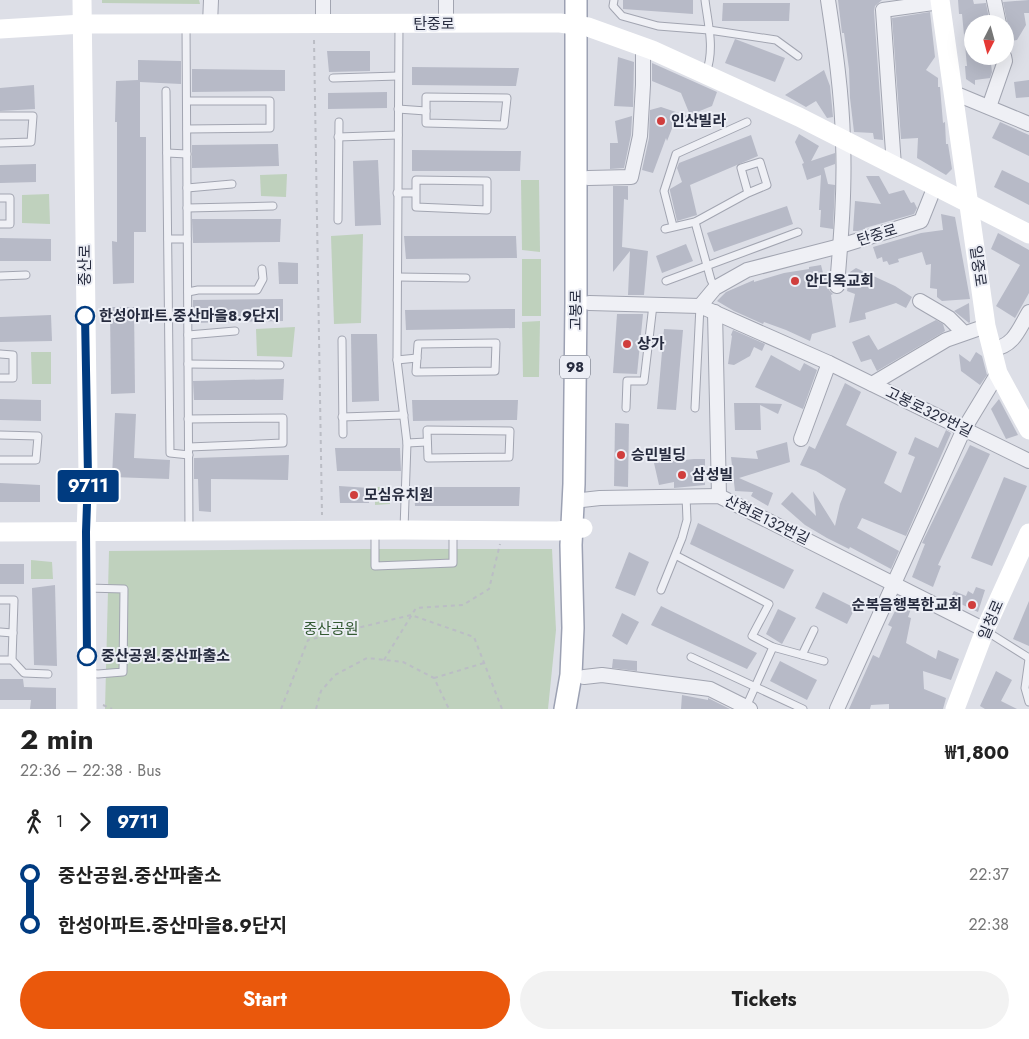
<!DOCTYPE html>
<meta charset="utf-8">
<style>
body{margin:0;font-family:Jost,"Noto Sans KR",sans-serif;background:#f2f2f2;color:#222;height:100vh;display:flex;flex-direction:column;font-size:19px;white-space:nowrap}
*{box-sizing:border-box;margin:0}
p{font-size:16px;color:#767676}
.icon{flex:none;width:28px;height:28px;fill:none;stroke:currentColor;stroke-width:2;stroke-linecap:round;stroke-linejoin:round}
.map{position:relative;height:709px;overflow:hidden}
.panel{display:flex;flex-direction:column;background:#fff;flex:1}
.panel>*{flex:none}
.badge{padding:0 10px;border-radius:4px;font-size:18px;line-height:32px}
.needle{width:32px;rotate:186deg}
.tools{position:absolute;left:964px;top:15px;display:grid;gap:10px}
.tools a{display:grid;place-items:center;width:50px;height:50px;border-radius:50%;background:#fff;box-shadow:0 5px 20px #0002;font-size:25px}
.map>.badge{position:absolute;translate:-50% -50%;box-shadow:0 0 0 2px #fff}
.legs{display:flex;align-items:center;gap:8px;height:55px;padding:0 20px;font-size:16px}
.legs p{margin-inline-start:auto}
.headline{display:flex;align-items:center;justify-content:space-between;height:85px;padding:0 20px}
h1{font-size:28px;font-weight:700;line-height:38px}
.button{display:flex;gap:10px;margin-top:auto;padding:10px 20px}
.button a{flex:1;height:58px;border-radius:30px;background:#ea580c;color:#fff;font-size:20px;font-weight:700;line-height:58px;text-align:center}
.button a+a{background:#f2f2f2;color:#222}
ul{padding:0 20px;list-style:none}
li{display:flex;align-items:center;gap:18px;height:50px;font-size:19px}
li i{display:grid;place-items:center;width:8px;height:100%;margin:0 6px;background:currentColor}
li i::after{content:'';width:12px;height:12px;margin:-6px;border:4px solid;border-radius:50%;background:#fff}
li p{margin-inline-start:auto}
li:first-child i{background:linear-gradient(#0000 50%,currentColor 0)}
li:last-child i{background:linear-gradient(currentColor 50%,#0000 0)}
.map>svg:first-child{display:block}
</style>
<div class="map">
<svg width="1029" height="709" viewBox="0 0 1029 709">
<rect width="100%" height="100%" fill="#dddfe7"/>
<g fill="#bfd1bd">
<polygon points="102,0 199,0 200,4 102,3"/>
<polygon points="287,174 286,197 261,196 260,175"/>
<polygon points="521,180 539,180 540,252 522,250"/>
<polygon points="49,194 50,224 22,223 22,195"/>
<polygon points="363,234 361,323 334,324 331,236"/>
<rect x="522" y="259" width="19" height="57"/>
<polygon points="540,321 539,377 523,377 522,322"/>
<polygon points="295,327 292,357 257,356 256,329"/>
<polygon points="31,352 51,352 51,384 32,384"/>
<polygon points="375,487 390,487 390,504 375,505"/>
<polygon points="366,549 552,549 556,630 548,709 105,709 109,551"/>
<polygon points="31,560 52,562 53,579 31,579"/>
</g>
<g fill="#b7bac7">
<polygon points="623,0 693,0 693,14 623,9"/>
<polygon points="838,0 882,0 875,6 874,11 883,140 874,139 873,133 854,132 850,98 849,69 844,33 842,33"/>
<polygon points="958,0 973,0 974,4 986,3 990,24 972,24 972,56 990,56 992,72 990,78 975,80 975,85 966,79 965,66 967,66 962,14 959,14"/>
<polygon points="1029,0 1029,13 1024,13 1026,25 1017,40 1011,41 1003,2"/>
<polygon points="723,3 790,3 789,21 722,21"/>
<polygon points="930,12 935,57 926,70 938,78 938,87 940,87 943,123 945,122 946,144 948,144 952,169 946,175 917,158 918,138 901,139 892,18"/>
<polygon points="735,39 785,58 775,82 725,63"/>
<polygon points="327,51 370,51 370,71 329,72"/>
<polygon points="618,57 634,62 633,107 614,106"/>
<polygon points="138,60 181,61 181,84 140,82 140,137 146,137 146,232 134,232 134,283 113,284 112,241 117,242 117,122 115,122 116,81 138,80"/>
<polygon points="652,63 717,92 712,106 690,115 681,93 652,81"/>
<polygon points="412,67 519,68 516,86 412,85"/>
<polygon points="192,69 285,70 285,91 192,92"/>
<polygon points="824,70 830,86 832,106 833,117 827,118 816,101 806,107 785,95"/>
<polygon points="1029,80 1029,97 1016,98 1014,82"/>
<polygon points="34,85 35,109 0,111 0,88"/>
<polygon points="387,92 387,108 328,109 328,93"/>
<polygon points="661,107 688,116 675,121 667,141 666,138 653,173 642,170 649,138 650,110"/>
<polygon points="632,116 631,135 624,168 610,169 610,143 618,143 615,121"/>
<polygon points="1000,122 1029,135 1029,156 992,138"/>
<polygon points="799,134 819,146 811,161 835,153 835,164 824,168 828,184 835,185 833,229 820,227 821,210 819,210 821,175 807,180 802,164 804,163 795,142"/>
<polygon points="751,135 758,156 690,185 697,215 677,221 670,191 670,189 682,182 677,168 679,163"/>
<polygon points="278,144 279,166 192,168 192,145"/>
<polygon points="412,150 521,151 520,171 412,171"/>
<polygon points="378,160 381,225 355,226 353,161"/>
<polygon points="36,164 36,182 0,183 0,165"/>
<polygon points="1002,170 1029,183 1029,205 994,187"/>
<polygon points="866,176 879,176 889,194 904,190 911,203 914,202 917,208 914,214 865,228 865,229 858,231 853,231 855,201 881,204"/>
<polygon points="613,186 628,186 628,200 624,199 622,247 648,251 644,295 628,295 630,251 613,272"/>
<polygon points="787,206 793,224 714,252 707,233"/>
<polygon points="941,214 955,217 970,299 942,301 937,297 937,289 930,288 931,264 926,265 922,252 898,259 899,262 889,265 887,261 883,262 882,257 877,259 873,247 921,233 943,230"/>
<polygon points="192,219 281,219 280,242 193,243"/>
<polygon points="998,233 1029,250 1029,293 1015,318 996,306 1020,265 991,249"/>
<polygon points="404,236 516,236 517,258 406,259"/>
<polygon points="0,238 51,239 51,261 0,261"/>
<polygon points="686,244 693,261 662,273 656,256"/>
<polygon points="278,262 298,263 298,284 279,284"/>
<polygon points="821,265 823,273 829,272 828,286 829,290 833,294 831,295 836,327 812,334 810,341 786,330 764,322 763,324 734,311 717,301 726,292 754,280 754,282 784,273 809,269 809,267"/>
<polygon points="856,268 895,286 912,297 906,308 896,303 865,313 866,319 849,323 855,294 847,291 850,272"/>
<polygon points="283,299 283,321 193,323 193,300"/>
<polygon points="969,303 970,322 969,323 954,311"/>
<polygon points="110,307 134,307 135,393 111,394"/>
<polygon points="515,309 515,328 406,330 405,310"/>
<polygon points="617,314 643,314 637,374 613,373"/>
<polygon points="51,315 52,341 0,342 0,317"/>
<polygon points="936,320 943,324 945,331 877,371 871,359 861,362 852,342 869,335 878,350"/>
<polygon points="664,329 683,330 676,410 657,409"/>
<polygon points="733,330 765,344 762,351 754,347 750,356 734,365 728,364 732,336 731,335"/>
<polygon points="351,334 377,334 379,401 352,402"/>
<polygon points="976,352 982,356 987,375 980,385 961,371 959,354 970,362"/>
<polygon points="771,355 800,371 804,363 817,370 803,409 755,387"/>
<polygon points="284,379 283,400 194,400 193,381"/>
<polygon points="845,383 861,392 846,425 897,452 884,483 901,493 915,457 908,454 915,437 938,448 946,430 951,433 906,536 862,518 857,528 899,551 891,569 850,547 849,549 827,538 805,525 781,504 792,492 816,516 813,491 835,526 840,504 846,489 816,471 800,465 809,446 815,449"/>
<polygon points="0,399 41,400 41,421 0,420"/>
<polygon points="999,399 1018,435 1006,439 991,409"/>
<polygon points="412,400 518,400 517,420 413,421"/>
<polygon points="734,403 756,403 782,404 778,414 760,405 761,430 735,430"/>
<polygon points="115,413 136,414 134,458 170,460 169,479 112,477"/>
<polygon points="615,423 629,424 628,487 614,486"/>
<polygon points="787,442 790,462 739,478 773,493 768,506 751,496 753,492 735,491 731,457 758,459 756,451"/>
<polygon points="970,445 990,454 938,565 941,566 933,587 912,577 925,544 922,543"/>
<polygon points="335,448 400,448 401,471 337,471"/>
<polygon points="289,455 288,480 211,479 211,512 199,511 198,479 194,479 194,458"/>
<polygon points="694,459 705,459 705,485 674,488 674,482 659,485 654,463"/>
<polygon points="1004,477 1027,486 992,566 971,558"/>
<polygon points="0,483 40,485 40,502 0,502"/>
<polygon points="339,486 369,488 369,503 340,503"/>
<polygon points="414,487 520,487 519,506 415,506"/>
<polygon points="698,523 794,570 784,589 690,544"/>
<polygon points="629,552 649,562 635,596 615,588"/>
<rect x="0" y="564" width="24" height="20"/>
<polygon points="55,585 57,666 34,665 32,588"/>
<polygon points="976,587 985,590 978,612 950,599 954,591 966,596 968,591 973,594"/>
<polygon points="823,592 855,608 847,624 815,608"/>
<polygon points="906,600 913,603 908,617 911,618 906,643 936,659 938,650 959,659 951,680 923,671 924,689 946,698 943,709 889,709 889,704 871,705 870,709 849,709 873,655 879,658 892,627 888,625 899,603"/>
<polygon points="1029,601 1029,646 1013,639"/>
<polygon points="661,606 694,622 757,653 747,669 651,625"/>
<polygon points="778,609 796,618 782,644 766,634"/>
<polygon points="622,613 639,622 627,645 612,636"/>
<polygon points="613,659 637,661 637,671 612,668"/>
<polygon points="780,661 817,680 807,700 770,681"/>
<polygon points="996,671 1012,680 1001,701 1017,709 985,709 980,706"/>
<polygon points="0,679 23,679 24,687 56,688 56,709 30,709 31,700 0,700"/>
<polygon points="682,695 708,700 708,698 730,709 681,709"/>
</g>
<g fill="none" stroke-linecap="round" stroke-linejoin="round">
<g stroke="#a2a5b1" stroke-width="9">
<g id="lane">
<polyline points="614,0 613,6 622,16 658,26 709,30 776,40 798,56"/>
<path d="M 705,0 C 708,24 715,49 706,73"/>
<polyline points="186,24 189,531"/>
<polyline points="399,24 397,360 407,443 404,529"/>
<polyline points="333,78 398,76"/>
<polyline points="166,91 170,453 189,455"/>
<polygon points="426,97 507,98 504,125 426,123"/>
<polyline points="187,101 270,101 270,128 187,129"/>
<polyline points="398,109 426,111"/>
<polyline points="0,116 33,116 31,142 0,143"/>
<polyline points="338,137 398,135"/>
<polyline points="167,153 187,154"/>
<polygon points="416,180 487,181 487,210 416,207"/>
<polyline points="187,188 232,184"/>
<polyline points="397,193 415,193"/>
<polyline points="0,198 10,198 10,224 0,224"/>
<polyline points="187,208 273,206"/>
<polyline points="338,220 339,122"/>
<polyline points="695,222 711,280 715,288"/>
<polyline points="673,226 664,191 676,154 747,122"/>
<polyline points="665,229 695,222 748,193 767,185 760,162 741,168 748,193"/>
<polyline points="168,239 187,239"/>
<polyline points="0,276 26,275"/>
<polyline points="398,277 466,278"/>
<polyline points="666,281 798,232"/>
<polyline points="188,292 198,290 257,290 263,279 262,269"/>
<polyline points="188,335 235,331"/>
<polyline points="342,340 343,434"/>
<polygon points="496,343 495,371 416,372 418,344"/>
<polyline points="0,354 13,355 13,378 0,378"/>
<polyline points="397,360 417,358"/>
<polyline points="188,364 280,365"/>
<polyline points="626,408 627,381 644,381 653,305"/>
<polyline points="695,408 700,306"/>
<polyline points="342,417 404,415"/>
<polyline points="188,419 283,418 283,443 189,447"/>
<polygon points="427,430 510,431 509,457 428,458"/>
<polyline points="0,435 38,436 36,460 0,460"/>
<polyline points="407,443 427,442"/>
<polyline points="375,530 375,566 453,563 453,530"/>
<polyline points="677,556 769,604 752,636 773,647 824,661"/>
<polyline points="87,588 124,589 123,672 98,674 87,673"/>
<polyline points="661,590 682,538 687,520 686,496"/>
<polyline points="0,600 14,600 12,660 24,673 48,674"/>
<polyline points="986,631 1029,658"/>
<polyline points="0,632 13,633"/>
<polyline points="802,655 814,630"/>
<polyline points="691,657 803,709"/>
<polyline points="1029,659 1025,688 1029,702"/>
<polyline points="0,660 12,660"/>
<polyline points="746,707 773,647"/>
</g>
</g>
<g stroke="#a2a5b1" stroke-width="16">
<g id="street">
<polyline points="446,0 446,24"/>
<path d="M 828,0 C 835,46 842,94 843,141 C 845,189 841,238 837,286"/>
<polyline points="994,0 999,24"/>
<polyline points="210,24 211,0"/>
<polyline points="323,24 323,0"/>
<polyline points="954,93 1029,124"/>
<polyline points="989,107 1005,61 1004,56"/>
<polyline points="894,166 883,10 940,2"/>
<polyline points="588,178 631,177 640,136 643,85 643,46"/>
<polyline points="920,301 949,318 964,333"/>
<polyline points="589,303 700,306 829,363 1029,461"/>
<polyline points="700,306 715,288 747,270 840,246 921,221 935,186"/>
<polyline points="715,312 719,496"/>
<path d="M 993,349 C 1014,346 1019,329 1029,312"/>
<polyline points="872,384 946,340 986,326"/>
<polyline points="801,439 829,363"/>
<polyline points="573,501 600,498 719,496 985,630"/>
<polyline points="584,677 602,675 710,689 750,709"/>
<polyline points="837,709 964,429 998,373"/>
</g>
</g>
<g stroke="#9ca1b3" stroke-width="24">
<polyline id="primary" points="565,709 571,675 573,628 571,545 574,484 576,303 576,0"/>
</g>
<g stroke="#bbbdc5" stroke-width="2" stroke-dasharray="4 4" stroke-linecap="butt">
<polyline points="314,40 322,515"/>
<polyline points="384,660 416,608 463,605 489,589 500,544"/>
<polyline points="434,678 484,663"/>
<polyline points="103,705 112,709"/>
<polyline points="281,709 308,640 411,615 474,637 502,709"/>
<polyline points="316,709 321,691 335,675 367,658 403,662 434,678 449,709"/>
</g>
<use href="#lane" stroke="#eff0f5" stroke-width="7"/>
<use href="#street" stroke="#eff0f5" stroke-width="14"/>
<g stroke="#fff" stroke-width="19">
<polyline points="82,0 88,476 86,532 87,709"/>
<polyline points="940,0 986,326 998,373 1029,430"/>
<polyline points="0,29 83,24 560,23 588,27 652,50 799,117 1029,234"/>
<polyline points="0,532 404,530 558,531 583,528"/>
<polyline points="955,709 985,630 1029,533"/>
</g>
<use href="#primary" stroke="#fff" stroke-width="21"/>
</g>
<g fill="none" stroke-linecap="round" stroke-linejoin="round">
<g stroke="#fff" stroke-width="11">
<polyline id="line-1" points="85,316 88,476 86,532 87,656"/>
</g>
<use href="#line-1" stroke="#003b80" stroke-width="8"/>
</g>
<g fill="#d03e3d" stroke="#eceef5" stroke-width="2">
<circle cx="661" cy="121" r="5"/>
<circle cx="795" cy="281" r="5"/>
<circle cx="627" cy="344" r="5"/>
<circle cx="621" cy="455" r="5"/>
<circle cx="682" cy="475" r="5"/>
<circle cx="354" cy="495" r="5"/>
<circle cx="972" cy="605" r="5"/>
</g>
<g fill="#fff" stroke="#003b80" stroke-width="2.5">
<circle cx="85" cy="316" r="9"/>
<circle cx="87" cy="656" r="9"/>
</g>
<g text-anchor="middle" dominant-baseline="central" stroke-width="4" stroke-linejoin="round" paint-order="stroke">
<rect fill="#eceef5" stroke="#616675" stroke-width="1" x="560" y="355.5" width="30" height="23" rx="4"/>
<g font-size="14" font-weight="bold" fill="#262b3e">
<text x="575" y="367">98</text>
</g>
<g font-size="15" fill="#262b3e" stroke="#eceef5">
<text x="434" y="24">탄중로</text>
<text transform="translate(877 235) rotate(-17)">탄중로</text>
<text transform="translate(85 265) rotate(-90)">중산로</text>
<text transform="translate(978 266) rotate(82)">일중로</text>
<text transform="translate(576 310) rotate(-90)">고봉로</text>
<text transform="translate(929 412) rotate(26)">고봉로329번길</text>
<text transform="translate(767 520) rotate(26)">산현로132번길</text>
<text transform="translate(991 620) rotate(-67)">일청로</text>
</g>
<g font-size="15" font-weight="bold" fill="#262b3e" stroke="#eceef5" text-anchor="start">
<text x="671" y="121">인산빌라</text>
<text x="805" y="281">안디옥교회</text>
<text x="637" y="344">상가</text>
<text x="631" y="455">승민빌딩</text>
<text x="692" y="475">삼성빌</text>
<text x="364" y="495">모심유치원</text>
<text x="962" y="605" text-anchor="end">순복음행복한교회</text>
</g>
<g font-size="15" font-weight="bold" fill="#262b3e" stroke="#eceef5" text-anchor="start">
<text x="99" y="316">한성아파트.중산마을8.9단지</text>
<text x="101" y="656">중산공원.중산파출소</text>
</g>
<g font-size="15" fill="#345a33" stroke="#eceef5">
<text x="331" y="629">중산공원</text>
</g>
</g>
</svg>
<div class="tools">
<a><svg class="needle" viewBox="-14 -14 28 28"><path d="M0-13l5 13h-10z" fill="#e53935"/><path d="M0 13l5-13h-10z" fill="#767676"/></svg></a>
</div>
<b class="badge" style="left:88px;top:486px;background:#003b80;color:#fff">9711</b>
</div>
<section class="panel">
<div class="headline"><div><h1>2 min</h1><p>22:36 – 22:38 · Bus</p></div><b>₩1,800</b></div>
<div class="legs"><svg class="icon" aria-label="walk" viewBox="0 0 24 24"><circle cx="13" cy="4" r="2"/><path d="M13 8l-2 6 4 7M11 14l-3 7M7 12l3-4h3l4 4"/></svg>1<svg class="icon" aria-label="forward" viewBox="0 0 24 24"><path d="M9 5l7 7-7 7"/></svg><b class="badge" style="background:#003b80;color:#fff">9711</b></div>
<ul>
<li><i style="color:#003b80"></i><b>중산공원.중산파출소</b><p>22:37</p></li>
<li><i style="color:#003b80"></i><b>한성아파트.중산마을8.9단지</b><p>22:38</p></li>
</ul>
<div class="button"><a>Start</a><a>Tickets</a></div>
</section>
